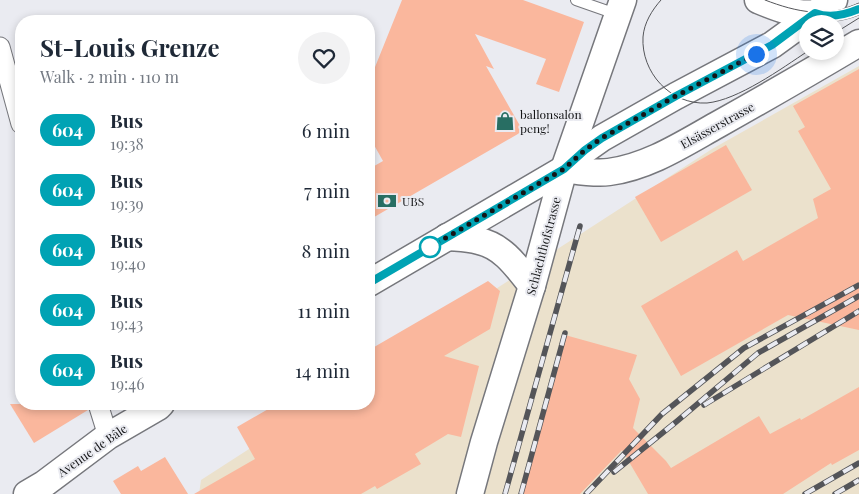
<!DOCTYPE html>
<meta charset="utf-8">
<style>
body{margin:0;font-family:"Playfair Display",serif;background:#f2f2f3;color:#1f2937;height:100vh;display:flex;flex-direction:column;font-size:19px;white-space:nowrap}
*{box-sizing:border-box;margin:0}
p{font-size:16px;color:#747a83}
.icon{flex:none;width:28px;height:28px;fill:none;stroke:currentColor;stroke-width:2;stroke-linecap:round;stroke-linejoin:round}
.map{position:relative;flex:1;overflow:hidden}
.panel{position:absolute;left:15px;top:15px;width:360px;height:395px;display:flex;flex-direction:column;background:#fff;border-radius:20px;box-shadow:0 2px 8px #0003}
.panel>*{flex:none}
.badge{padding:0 10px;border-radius:16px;font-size:18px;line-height:32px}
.buttons{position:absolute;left:799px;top:15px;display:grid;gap:10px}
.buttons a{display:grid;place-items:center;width:45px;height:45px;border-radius:50%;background:#fff;box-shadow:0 2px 8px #0003;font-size:25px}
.you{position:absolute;width:25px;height:25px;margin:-12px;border:4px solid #fff;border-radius:50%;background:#1a73e8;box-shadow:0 0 0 8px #1a73e833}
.map>.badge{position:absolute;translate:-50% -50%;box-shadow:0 0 0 2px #fff}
.round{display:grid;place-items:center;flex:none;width:52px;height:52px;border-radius:26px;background:#f2f2f3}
.overview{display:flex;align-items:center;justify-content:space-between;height:85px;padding:0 25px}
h1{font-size:24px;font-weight:700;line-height:38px}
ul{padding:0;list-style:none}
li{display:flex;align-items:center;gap:15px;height:60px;padding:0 25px}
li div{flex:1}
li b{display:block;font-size:19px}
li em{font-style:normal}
li .badge{min-width:55px;font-weight:700;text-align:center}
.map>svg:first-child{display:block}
</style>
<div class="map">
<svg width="859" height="494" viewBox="0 0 859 494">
<rect width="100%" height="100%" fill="#eaebf1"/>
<polygon fill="#ebe1cc" points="859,66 859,494 199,494 201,480 319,404 369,404 369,371 712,149"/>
<g fill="#fab79d">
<polygon points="402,0 523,0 584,22 559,92 536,84 546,59 475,34 494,69 486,66 523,131 369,220 369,169 383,161 369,136 369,82"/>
<polygon points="859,69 859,330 788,315 681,376 641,306 737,250 743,261 818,218 813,199 831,189 798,131 805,127 793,106"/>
<polygon points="726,145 752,190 661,242 635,197"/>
<polygon points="488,281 500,291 490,329 444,356 479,366 461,437 448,434 415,454 421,464 377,489 375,486 361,494 194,494 255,459 237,427 277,404 369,404 369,350"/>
<polygon points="565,335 637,355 629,379 640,399 633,428 666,461 671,468 759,416 770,434 800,418 801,420 859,387 859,450 832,465 831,463 783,494 648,494 622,450 580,494 521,494"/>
<polygon points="10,404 87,404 88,410 34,443"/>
<polygon points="165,457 188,494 121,494 113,481 138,466 141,471"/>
</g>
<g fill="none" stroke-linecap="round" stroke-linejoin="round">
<g stroke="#76777c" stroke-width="12">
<g id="lane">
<polyline points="576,0 616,14"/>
<path d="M 821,15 C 834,18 847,14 859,9"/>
</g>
</g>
<g stroke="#76777c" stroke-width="21">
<g id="street">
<polyline points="0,47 21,124"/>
<polyline points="98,404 108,436"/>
</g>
</g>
<g stroke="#76777c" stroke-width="29">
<g id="secondary">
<path d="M 758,0 C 775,7 796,16 815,13"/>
<path d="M 564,169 C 579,171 594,174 609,172 C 648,167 683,144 717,125 C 765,98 812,71 859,43"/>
<path d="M 447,237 C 457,238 468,238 479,241 C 503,246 517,267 532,286"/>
<polyline points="369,283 564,169 585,150 602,138 676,96 772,45 834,0"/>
<polyline points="27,494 44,484 108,436 158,407 161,404"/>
<polyline points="470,494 484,442 532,286 564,169 623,0"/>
</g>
</g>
<use href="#lane" stroke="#fff" stroke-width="10"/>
<use href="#street" stroke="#fff" stroke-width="19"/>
<use href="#secondary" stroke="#fff" stroke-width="26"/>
<g stroke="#545559" stroke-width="1">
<path d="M 661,0 C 652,10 644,23 643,37 C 641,72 670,105 707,103 C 738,100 781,69 808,51"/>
<path d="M 765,0 C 796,12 828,19 859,3"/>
<polyline points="835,33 859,18"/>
</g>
<g stroke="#545559" stroke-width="5.5">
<g id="rail">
<polyline points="704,405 859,311"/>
<polyline points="614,472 676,422 758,353 859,296"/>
<polyline points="505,494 580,226"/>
<polyline points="521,494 565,333"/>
<polyline points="586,494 662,414 744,348 859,285"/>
<polyline points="805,494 859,463"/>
<polyline points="835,494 859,480"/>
</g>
</g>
<use href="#rail" stroke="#eaebf1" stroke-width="4" stroke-dasharray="11" stroke-linecap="butt"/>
</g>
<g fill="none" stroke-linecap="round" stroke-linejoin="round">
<g stroke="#fff" stroke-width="11">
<path id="line" d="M 369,283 L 564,169 L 585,150 L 602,138 L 676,96 L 772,45 L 815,13 C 830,19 845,15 859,9"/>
</g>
<use href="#line" stroke="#00a3b4" stroke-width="8"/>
<polyline stroke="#141517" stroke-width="5" stroke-dasharray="0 9" points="430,247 564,169 585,150 602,138 676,96 756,54"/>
</g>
<defs>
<g id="shop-bare" transform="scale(1.5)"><path d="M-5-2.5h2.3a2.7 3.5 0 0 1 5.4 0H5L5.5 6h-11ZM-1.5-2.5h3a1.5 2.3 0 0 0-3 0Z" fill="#286e63" stroke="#eaebf1" stroke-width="2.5" paint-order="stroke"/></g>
<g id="bank-bare" transform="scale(1.5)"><path d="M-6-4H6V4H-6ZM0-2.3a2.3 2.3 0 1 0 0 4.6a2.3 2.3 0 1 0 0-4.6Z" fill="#286e63" stroke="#eaebf1" stroke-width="2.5" paint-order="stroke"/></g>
</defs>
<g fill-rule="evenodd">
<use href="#shop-bare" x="505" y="121"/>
<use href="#bank-bare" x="387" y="201"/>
</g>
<circle fill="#fff" stroke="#00a3b4" stroke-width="2.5" cx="430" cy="247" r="10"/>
<g text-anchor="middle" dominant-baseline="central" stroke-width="4" stroke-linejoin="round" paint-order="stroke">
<g font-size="12" fill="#141517" stroke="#eaebf1" text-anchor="start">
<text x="520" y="114">ballonsalon<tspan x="520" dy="14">peng!</tspan></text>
<text x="402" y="201">UBS</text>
</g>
<g font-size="12" fill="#141517" stroke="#eaebf1">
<text transform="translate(717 125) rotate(-29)">Elsässerstrasse</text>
<text transform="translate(543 246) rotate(-75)">Schlachthofstrasse</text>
<text transform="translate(92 450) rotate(-35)">Avenue de Bâle</text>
</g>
</g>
</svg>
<div class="buttons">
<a><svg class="icon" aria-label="layers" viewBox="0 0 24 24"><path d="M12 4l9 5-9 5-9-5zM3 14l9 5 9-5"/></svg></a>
</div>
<div class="you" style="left:756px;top:54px"></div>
<section class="panel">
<div class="overview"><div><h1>St-Louis Grenze</h1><p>Walk · 2 min · 110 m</p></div><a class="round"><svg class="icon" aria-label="heart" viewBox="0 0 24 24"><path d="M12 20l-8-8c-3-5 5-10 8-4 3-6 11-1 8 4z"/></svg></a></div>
<ul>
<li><span class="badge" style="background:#00a3b4;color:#fff">604</span><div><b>Bus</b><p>19:38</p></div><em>6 min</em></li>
<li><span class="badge" style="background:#00a3b4;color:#fff">604</span><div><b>Bus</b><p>19:39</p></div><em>7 min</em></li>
<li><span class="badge" style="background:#00a3b4;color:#fff">604</span><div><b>Bus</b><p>19:40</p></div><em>8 min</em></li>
<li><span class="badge" style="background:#00a3b4;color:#fff">604</span><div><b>Bus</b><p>19:43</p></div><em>11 min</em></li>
<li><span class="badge" style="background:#00a3b4;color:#fff">604</span><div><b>Bus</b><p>19:46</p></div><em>14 min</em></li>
</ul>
</section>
</div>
